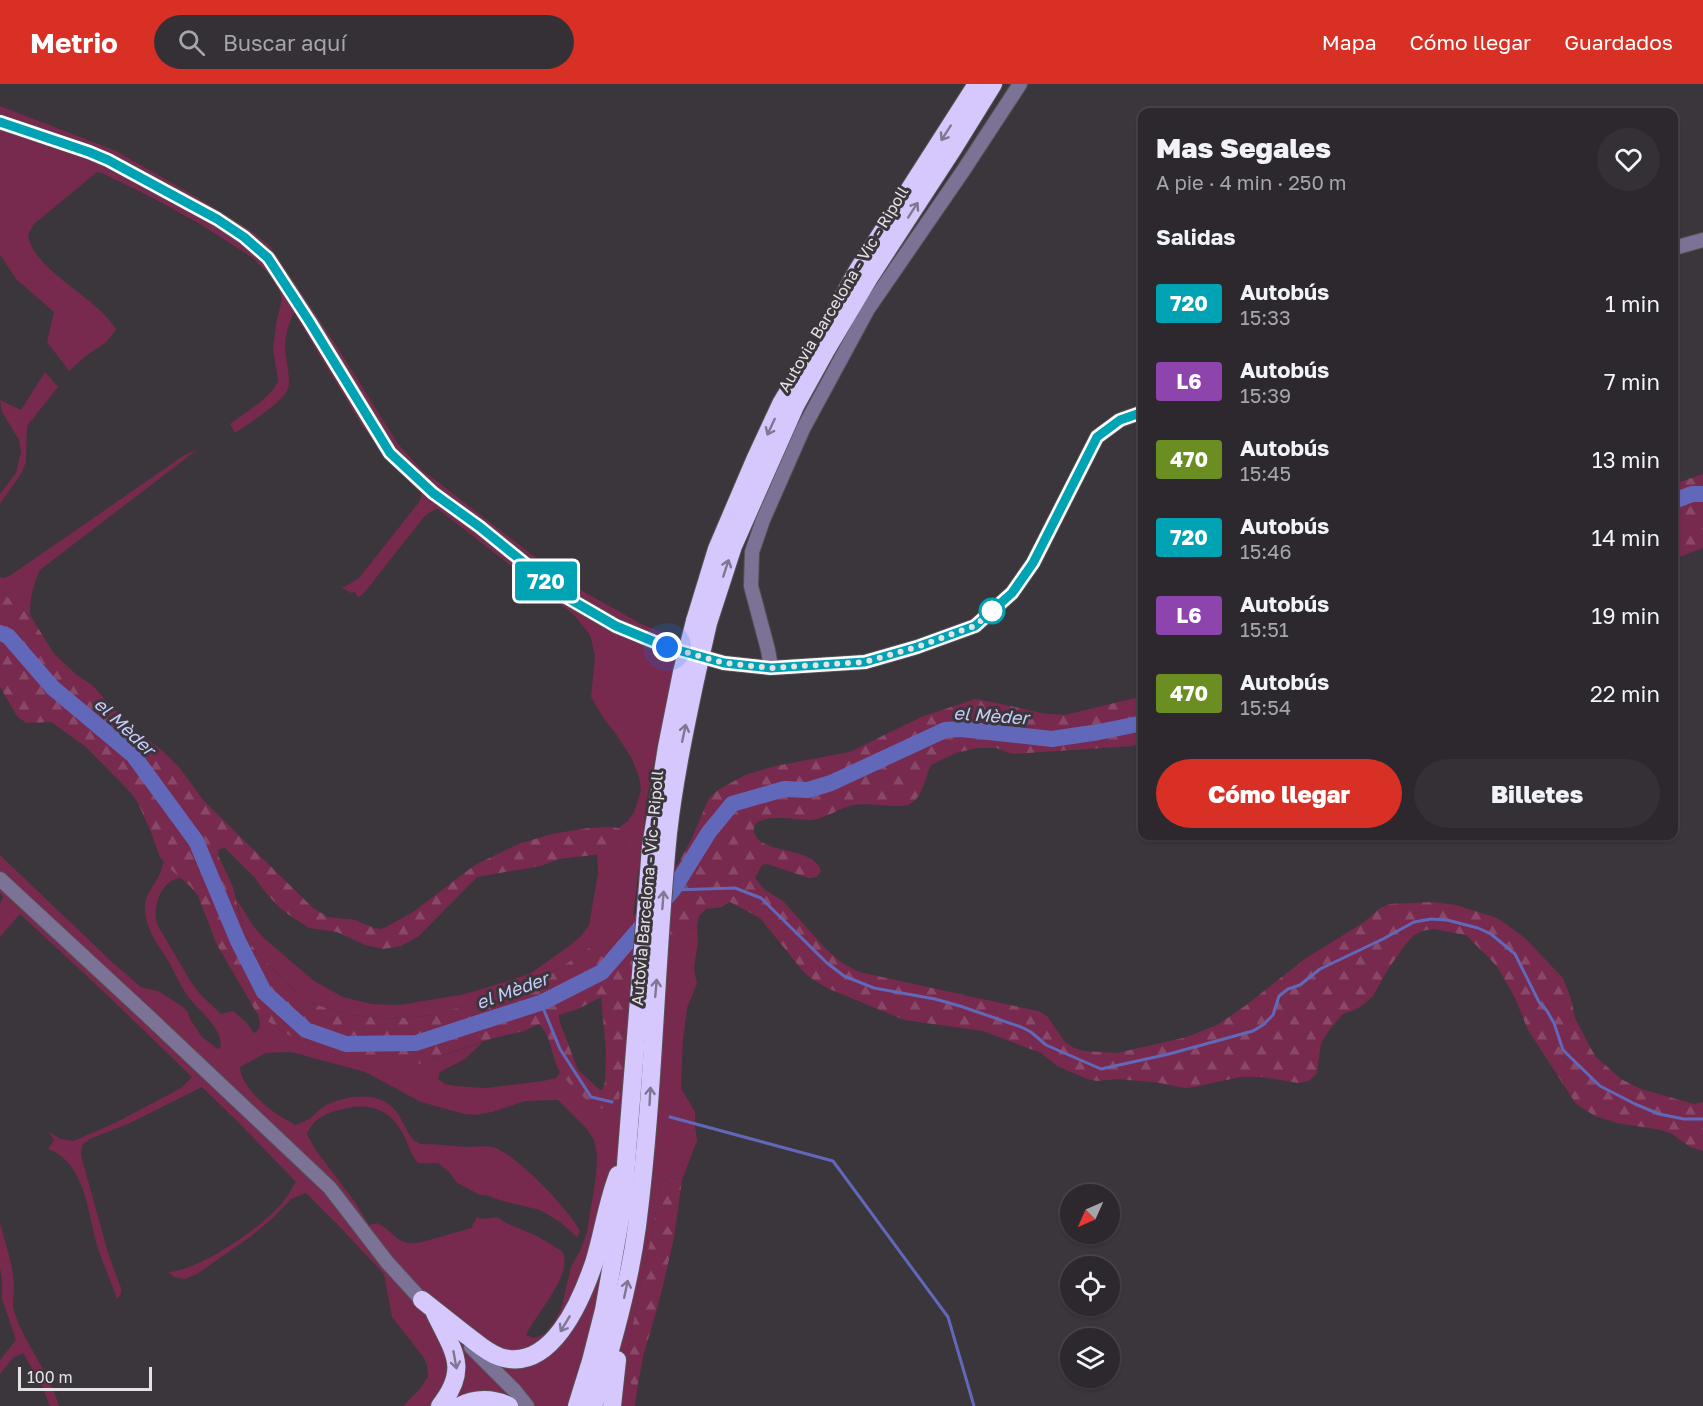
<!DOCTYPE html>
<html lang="es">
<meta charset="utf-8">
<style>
body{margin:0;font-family:"Golos Text",sans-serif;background:#343035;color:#f1f3f6;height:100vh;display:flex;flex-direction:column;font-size:22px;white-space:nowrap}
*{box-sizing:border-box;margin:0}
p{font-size:20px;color:#a6a6aa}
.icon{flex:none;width:33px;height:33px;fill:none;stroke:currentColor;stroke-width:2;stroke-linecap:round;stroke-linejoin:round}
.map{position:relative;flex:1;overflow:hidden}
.drawer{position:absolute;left:1138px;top:24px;width:540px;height:732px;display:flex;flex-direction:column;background:#2c282d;border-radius:12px;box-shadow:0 2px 4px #0004,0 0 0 2px #484449}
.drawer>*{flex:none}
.badge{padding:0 12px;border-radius:4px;font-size:21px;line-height:39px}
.needle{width:39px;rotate:225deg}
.tools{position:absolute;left:1060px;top:1100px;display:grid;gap:12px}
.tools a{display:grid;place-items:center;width:60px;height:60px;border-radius:50%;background:#2c282d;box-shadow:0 2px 4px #0004,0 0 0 2px #484449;font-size:30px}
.scale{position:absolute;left:18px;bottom:15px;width:134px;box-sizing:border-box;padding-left:6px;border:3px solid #e5e2e6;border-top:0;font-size:16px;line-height:21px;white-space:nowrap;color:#e5e2e6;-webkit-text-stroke:4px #3a363c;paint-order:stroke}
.you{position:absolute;width:30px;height:30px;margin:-15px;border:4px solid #fff;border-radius:50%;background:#1a73e8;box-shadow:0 0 0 9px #1a73e833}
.map>.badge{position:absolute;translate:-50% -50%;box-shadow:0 0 0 3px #fff}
h2{padding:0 18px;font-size:22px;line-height:54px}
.round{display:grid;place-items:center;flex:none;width:63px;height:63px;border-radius:32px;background:#343035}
.overview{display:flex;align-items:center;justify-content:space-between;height:102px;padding:0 18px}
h1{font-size:28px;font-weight:800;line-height:45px}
.primary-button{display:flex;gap:12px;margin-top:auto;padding:12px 18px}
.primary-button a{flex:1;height:69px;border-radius:36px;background:#d93025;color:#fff;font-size:24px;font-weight:800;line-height:69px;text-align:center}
.primary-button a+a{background:#343035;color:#f1f3f6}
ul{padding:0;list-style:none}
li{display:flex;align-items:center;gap:18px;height:78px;padding:0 18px}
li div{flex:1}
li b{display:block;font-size:22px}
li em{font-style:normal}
li .badge{min-width:66px;font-weight:700;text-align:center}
header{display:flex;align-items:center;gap:36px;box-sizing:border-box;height:84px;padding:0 30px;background:#d93025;color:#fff}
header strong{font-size:28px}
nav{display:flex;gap:33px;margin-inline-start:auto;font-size:21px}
.search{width:420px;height:54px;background:#343035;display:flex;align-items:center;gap:15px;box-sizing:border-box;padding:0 21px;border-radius:33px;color:#a6a6aa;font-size:22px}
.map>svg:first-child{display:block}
</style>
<header>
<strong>Metrio</strong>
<div class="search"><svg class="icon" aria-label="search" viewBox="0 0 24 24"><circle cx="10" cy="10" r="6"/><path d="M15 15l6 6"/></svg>Buscar aquí</div>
<nav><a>Mapa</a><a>Cómo llegar</a><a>Guardados</a></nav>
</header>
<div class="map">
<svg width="1703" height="1322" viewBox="0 0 1703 1322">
<defs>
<pattern id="forest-firs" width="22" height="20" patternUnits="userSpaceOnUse" patternTransform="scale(1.5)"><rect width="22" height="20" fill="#77294e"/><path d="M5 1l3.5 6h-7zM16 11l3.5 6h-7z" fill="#8a4868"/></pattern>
</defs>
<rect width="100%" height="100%" fill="#3a363c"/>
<g fill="#77294e" fill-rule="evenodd">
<path d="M 0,22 L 116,67 L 200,115 L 250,146 L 270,162 L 336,261 L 398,360 L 421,385 L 570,500 L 641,540 L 681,555 L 648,708 L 633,833 L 530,905 L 511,912 L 454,925 L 436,931 L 391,935 L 352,931 L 320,922 L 307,917 L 296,908 L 257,869 L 243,845 L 237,816 L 254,843 L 264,854 L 314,897 L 343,913 L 371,920 L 399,921 L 465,910 L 505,898 L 531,889 L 569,862 L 581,852 L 589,841 L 598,789 L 597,770 L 610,769 L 627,761 L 630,751 L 618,744 L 628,737 L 634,728 L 641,706 L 639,693 L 632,675 L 616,650 L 604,635 L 591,613 L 595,572 L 590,551 L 574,531 L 438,425 L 433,426 L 424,433 L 364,509 L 358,514 L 355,508 L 351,509 L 341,503 L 346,502 L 359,494 L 419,418 L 421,414 L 421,409 L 386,373 L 363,343 L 294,229 C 288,239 285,253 285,265 C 286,276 292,298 287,307 C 280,320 248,340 235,349 L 230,340 C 242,331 275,311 278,296 L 273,265 L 277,235 L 282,216 L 279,206 L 267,188 L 253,174 L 200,140 L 151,113 L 102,89 L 97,88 L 34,140 L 28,150 C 32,187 100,214 116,246 L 105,259 L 87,271 L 69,287 L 47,258 L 54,228 L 16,195 L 1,172 L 0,172 Z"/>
<polygon points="45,288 58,303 27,342 26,378 21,390 0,420 0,410 16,389 21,368 19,356 2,328 0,316 21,326"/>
<path d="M 198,365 L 40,486 C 33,501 30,514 30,531 L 0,507 L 0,493 L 4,494 L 11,491 L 183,372 Z"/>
<path d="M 0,771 L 112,878 L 141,903 L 158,907 L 182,922 L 188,928 L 190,935 L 202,953 L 218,965 L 220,964 C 225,945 196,925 187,911 C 180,901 175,889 169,878 C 161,865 151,853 147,838 C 138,807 160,803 163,778 L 182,794 C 162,794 152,822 157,840 L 191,898 L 200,910 L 221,930 L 233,927 L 246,938 L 254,949 C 262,946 260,937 258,931 L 292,953 L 419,980 L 483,958 L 465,975 L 440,988 L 438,995 L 445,1000 L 456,1002 L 486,1004 L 543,997 L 556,994 L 560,988 L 571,1001 L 605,1026 L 627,923 L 631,888 L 669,856 L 697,843 L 698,857 L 694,885 L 697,900 L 687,924 L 686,933 L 683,956 L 681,1004 L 695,1028 L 695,1041 L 697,1057 L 682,1096 C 674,1094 668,1091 662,1099 L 623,1288 L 626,1294 L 637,1306 L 635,1322 L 403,1322 L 420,1305 L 428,1292 L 427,1281 L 424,1274 L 392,1233 L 384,1190 L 338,1141 L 306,1109 L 291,1115 L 274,1133 L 250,1153 L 197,1190 L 185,1195 L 174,1193 L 168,1188 C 199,1187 268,1140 286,1114 C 290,1109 292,1103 296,1098 L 239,1039 L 202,1003 L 130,1039 L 90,1055 L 82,1061 L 81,1071 L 108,1169 L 121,1204 L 121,1210 L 117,1215 C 111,1197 103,1180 97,1161 C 87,1128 86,1079 48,1065 L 54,1056 L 49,1048 L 61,1055 L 73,1057 L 113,1040 L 181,1004 L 192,993 L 105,909 L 20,830 L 0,853 L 0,820 L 3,813 L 0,809 ZM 291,968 L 365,988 L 421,1018 L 464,1030 L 475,1031 L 492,1028 L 525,1017 L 558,1016 L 586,1044 L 594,1056 L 597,1071 L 596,1092 L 587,1148 L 581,1165 L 571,1183 L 561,1225 L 553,1240 L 544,1250 L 534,1254 L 526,1251 C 535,1231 575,1189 562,1167 L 537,1152 L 504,1138 L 498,1133 L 481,1135 L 477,1133 L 471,1144 L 422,1158 C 395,1163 398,1149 377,1139 L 369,1141 L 355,1118 L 315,1065 L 307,1050 C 313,1035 324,1030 339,1026 C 369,1017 392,1025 405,1054 C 410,1064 410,1070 418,1079 L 438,1079 L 450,1089 L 457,1099 L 480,1111 L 485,1111 L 506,1118 L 540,1126 L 560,1138 L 577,1153 L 580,1148 L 579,1145 C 568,1125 517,1071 495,1064 C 486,1061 477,1063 467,1063 C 455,1062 442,1061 430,1060 C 409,1064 406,1039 396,1027 C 386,1014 369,1011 354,1013 C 344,1014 331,1018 323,1023 C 318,1026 314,1032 309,1035 C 305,1037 300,1039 296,1041 C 276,1032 242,1007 240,983 L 266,969 Z"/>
<path d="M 0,1139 C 5,1159 14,1183 14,1203 C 14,1212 11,1221 15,1230 C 26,1262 50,1289 59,1322 L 50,1322 L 43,1304 L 23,1269 L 13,1274 L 0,1290 L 0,1276 L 16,1256 L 2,1215 L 2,1195 L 0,1184 Z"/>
</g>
<g fill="url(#forest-firs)" fill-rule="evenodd">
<polygon points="1703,390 1703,464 1674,475 1674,400"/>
<path d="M 0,507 L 30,531 L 54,570 L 77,591 L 92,601 L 114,625 L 138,648 L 164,668 L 179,683 L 204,717 L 313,824 L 328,833 L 355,836 L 374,844 L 380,845 L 386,843 L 413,828 L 475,781 L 518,760 L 552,750 L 588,744 L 611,743 L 618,744 L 630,751 L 631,757 L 622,764 L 610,769 L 559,775 L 541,782 L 477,793 L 419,852 L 401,862 L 383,865 L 365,861 L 337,848 L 309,844 L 292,833 L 280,824 L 266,809 L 254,793 L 225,764 L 219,765 L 218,771 L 233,803 L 243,845 L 257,869 L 296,908 L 313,920 L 352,931 L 391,935 L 436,931 L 454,925 L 511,912 L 530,905 L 633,833 L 679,778 L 691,756 L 709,714 L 718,706 L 745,691 L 775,682 L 850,668 L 921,633 L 975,615 L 997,619 L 1046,630 L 1065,631 L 1143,612 L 1143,658 L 1132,662 L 1013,670 L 996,664 L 977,664 L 956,669 L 931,681 C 925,694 923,713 910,720 C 902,725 867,718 854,721 C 840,723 826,735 811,736 C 800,736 751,727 754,747 C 758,772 814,761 821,787 C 818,793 815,794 809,794 L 767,780 L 762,781 L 755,794 L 765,806 L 783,817 L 826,865 L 841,878 L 859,888 L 1038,927 L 1047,932 L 1065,958 L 1074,964 L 1084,967 L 1117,969 L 1187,953 L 1217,941 L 1245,922 L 1306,874 L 1363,839 L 1379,825 L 1389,820 L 1434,818 L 1456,821 L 1488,831 L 1499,835 L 1525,854 L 1563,894 L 1571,915 L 1575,934 L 1590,963 L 1596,973 L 1621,995 L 1641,1005 L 1694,1020 L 1703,1018 L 1703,1067 L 1690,1063 L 1672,1050 L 1661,1046 L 1617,1039 L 1595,1032 L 1576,1020 L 1528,946 L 1515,914 L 1498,884 L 1490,875 L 1466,851 L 1433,845 L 1422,847 L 1413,852 L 1406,860 L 1388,885 L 1373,912 L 1364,920 L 1355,926 L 1343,930 L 1330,945 L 1321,959 L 1317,989 L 1309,997 L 1298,999 L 1262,993 L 1240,993 L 1195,1003 L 1184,1004 L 1160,999 L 1118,995 L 1097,997 L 1087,995 L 1057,982 L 1041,969 L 983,947 L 904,936 L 827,904 L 809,893 L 802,886 L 760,834 L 730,818 L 722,823 L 706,825 L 699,832 L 697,843 L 669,856 L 631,888 L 621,998 L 619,1015 L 613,1025 C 611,1025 606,1026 604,1025 C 590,1022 568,1000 560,988 C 551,973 552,953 539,940 L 524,947 L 490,955 L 419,980 L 395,979 L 292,953 L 258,931 L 217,861 L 198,812 L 190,802 L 168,783 L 160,773 L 151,748 L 138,719 L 130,708 L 86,663 L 51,638 L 26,639 L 17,632 L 0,603 ZM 601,913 L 606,968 L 605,998 L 602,1006 L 600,1006 L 578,986 L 559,936 L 559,931 L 578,925 Z"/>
<polygon points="669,1093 682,1096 674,1154 660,1214 643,1273 637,1306 626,1294 623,1288 662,1099"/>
</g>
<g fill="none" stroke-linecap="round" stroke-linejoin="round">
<g stroke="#6268b9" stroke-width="3">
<polyline points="673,806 735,804 761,814 827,879 844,892 874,904 935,915 960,922 1021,943 1031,948 1046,961 1101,985 1169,970 1253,947 1263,941 1273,931 1279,912 1288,905 1300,901 1320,885 1383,855 1414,838 1431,835 1447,836 1478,844 1491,850 1515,870 1539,918 1547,927 1554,939 1563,966 1600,1002 1635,1020 1659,1030 1684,1035 1703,1035"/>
<polyline points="541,919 560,965 591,1013 612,1018"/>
<polyline points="670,1033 833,1077 948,1233 974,1322"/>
</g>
<g stroke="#6268b9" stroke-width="16">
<polyline points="1674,417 1692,410 1703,410"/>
<polyline points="0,549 8,552 53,604 133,671 196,757 238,857 264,908 306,946 346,960 416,959 543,918 602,888 673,806 709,748 732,720 784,705 808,706 831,699 945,646 961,645 1052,655 1099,648 1143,639"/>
</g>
<g stroke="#555257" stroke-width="16">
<g id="minor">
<polyline points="0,38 89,68 108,76 217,135 244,153 268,174 309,236 390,369 433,409 480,443 566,513 616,542 667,563 724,579 771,584 865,578 917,563 975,542 1012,509 1033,479 1097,353 1120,336 1143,328"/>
<polyline points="1674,164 1703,156"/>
<polyline points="771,584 768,566 751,502 752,468 763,436 803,345 868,225 963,87 1020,0"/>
<polyline points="0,795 149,933 330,1104 387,1178 428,1223"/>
<polyline points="471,1263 515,1307 527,1322"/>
</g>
</g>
<g stroke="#555257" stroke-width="20">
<g id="highway">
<polyline points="838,222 858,186 977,0"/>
<polyline points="695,537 717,465 755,376 781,320 802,285"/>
<polyline points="708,539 733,462 795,322 826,266 870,192 954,63 993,0"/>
<path d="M 422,1216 C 437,1228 451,1239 465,1250 C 476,1258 487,1269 500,1273 C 551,1289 581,1217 594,1179 C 603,1150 607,1119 618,1091"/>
<path d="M 435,1229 C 453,1267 470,1284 440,1322"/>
<path d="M 460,1322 C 475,1314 493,1314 509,1322"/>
<polyline points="577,1322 591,1277 604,1226 623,1118 651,763 667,663 682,588"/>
<path d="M 593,1322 C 612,1263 629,1203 637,1142 C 654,1011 655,879 668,749 C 674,696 685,644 696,592"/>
<polyline points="612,1322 617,1276"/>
</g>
</g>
<use href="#minor" stroke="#7c7296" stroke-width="14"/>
<use href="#highway" stroke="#d6c7fd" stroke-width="18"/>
<g stroke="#555257" stroke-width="20" stroke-linecap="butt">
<g id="highway-bridge">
<polyline points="682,588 695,537"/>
<polyline points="696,592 708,539"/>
</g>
</g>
<use href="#highway-bridge" stroke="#d6c7fd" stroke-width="18"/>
</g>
<defs><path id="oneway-shaft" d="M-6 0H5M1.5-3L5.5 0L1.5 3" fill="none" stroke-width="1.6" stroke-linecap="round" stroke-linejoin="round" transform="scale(1.5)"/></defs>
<g stroke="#807793">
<use href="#oneway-shaft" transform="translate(946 49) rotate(123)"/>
<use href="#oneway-shaft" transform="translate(913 126) rotate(-57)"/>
<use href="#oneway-shaft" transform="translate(771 343) rotate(115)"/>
<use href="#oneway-shaft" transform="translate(726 484) rotate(-72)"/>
<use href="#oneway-shaft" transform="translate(684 649) rotate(-78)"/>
<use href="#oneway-shaft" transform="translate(663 816) rotate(-86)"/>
<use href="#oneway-shaft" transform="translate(656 904) rotate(-85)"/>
<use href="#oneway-shaft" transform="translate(650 1012) rotate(-87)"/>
<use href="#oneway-shaft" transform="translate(626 1205) rotate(-78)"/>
<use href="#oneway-shaft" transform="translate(565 1240) rotate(121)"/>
<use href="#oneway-shaft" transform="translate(455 1276) rotate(80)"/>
</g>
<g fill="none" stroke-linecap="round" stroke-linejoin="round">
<g stroke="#fff" stroke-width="14">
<polyline id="line" points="0,38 89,68 108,76 217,135 244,153 268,174 309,237 390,369 433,409 480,443 566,513 616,542 667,563 724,579 771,584 865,578 917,563 975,542 1012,509 1033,479 1097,353 1120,336 1143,328"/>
</g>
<use href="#line" stroke="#00a3b4" stroke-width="9"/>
<polyline stroke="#e5e2e6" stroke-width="6" stroke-dasharray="0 10.8" points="667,563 724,579 771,584 865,578 917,563 968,544 975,542 992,527"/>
</g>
<circle fill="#fff" stroke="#00a3b4" stroke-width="3" cx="992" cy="527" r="12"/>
<g text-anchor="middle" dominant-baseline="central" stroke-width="6" stroke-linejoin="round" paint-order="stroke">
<g font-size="16" fill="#e5e2e6" stroke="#3a363c">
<text transform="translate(843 205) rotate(-59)">Autovia Barcelona - Vic - Ripoll</text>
<text transform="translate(647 804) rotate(-85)">Autovia Barcelona - Vic - Ripoll</text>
</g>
<g font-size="18" font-style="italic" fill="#c7cdfa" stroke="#3a363c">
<text transform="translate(991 631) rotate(4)">el Mèder</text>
<text transform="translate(125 642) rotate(43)">el Mèder</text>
<text transform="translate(512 906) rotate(-20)">el Mèder</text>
</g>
</g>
</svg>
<div class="tools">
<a><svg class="needle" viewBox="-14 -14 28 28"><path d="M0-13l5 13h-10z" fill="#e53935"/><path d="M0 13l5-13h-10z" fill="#a6a6aa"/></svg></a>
<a><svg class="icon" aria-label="locate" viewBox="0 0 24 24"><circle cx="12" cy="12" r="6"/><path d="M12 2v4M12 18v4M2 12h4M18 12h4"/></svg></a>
<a><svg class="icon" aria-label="layers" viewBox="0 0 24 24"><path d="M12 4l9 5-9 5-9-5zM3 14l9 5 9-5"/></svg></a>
</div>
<div class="scale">100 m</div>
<div class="you" style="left:667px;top:563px"></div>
<b class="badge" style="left:546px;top:497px;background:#00a3b4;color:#fff">720</b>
<section class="drawer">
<div class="overview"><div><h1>Mas Segales</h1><p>A pie · 4 min · 250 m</p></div><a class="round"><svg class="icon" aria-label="heart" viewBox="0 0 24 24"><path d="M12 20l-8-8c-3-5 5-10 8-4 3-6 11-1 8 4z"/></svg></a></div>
<h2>Salidas</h2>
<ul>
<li><span class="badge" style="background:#00a3b4;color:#fff">720</span><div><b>Autobús</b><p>15:33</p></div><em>1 min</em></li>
<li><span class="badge" style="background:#8e44ad;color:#fff">L6</span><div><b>Autobús</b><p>15:39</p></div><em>7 min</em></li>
<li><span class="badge" style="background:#6b8e23;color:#fff">470</span><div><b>Autobús</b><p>15:45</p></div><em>13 min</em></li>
<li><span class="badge" style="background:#00a3b4;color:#fff">720</span><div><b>Autobús</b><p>15:46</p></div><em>14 min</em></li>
<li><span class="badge" style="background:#8e44ad;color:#fff">L6</span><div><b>Autobús</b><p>15:51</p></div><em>19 min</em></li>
<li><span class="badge" style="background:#6b8e23;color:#fff">470</span><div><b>Autobús</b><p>15:54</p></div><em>22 min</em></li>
</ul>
<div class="primary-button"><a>Cómo llegar</a><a>Billetes</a></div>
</section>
</div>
